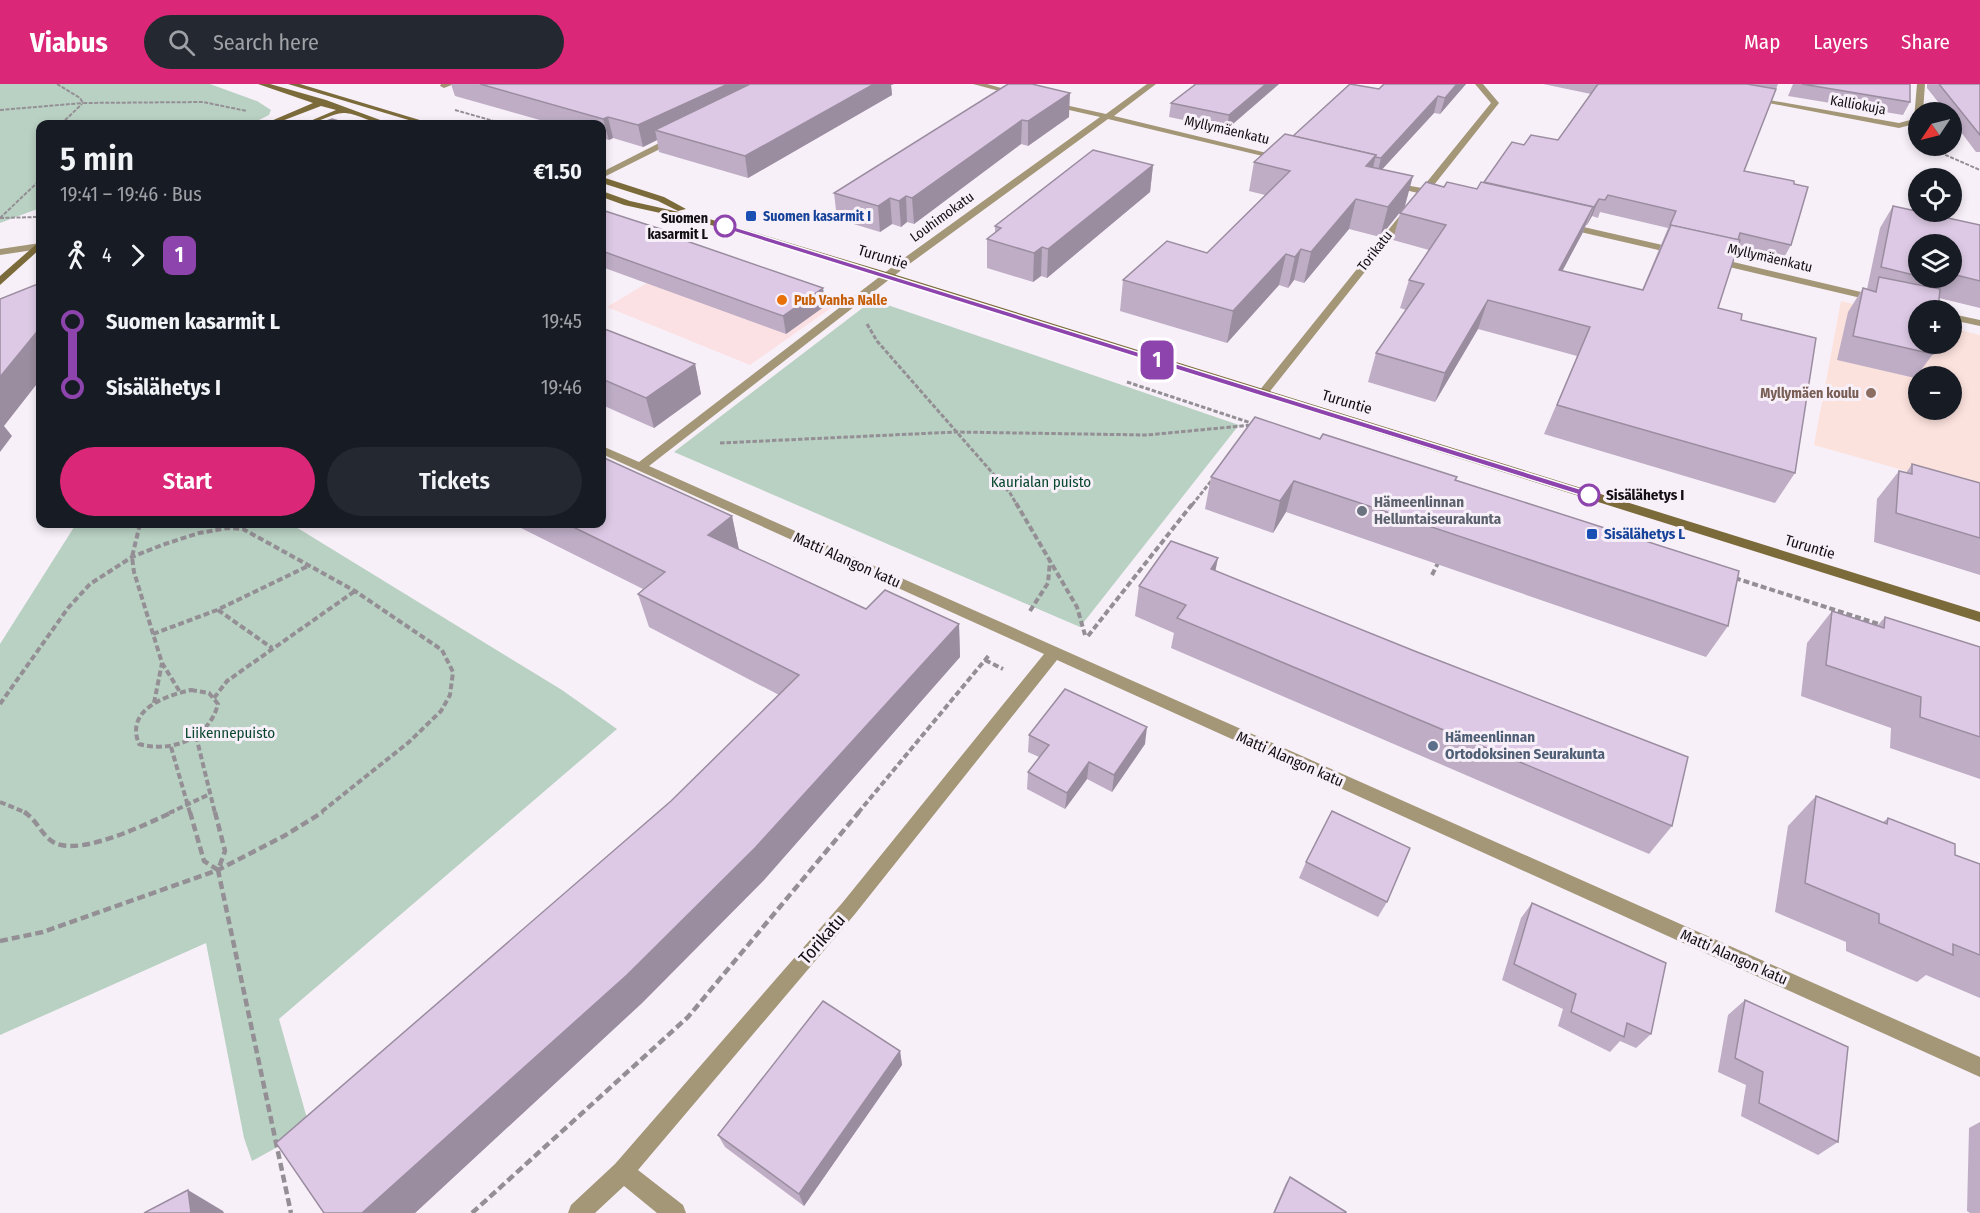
<!DOCTYPE html>
<meta charset="utf-8">
<style>
body{margin:0;font-family:"Fira Sans Condensed",sans-serif;background:#242831;color:#f1f3f6;height:100vh;display:flex;flex-direction:column;font-size:22px;white-space:nowrap}
*{box-sizing:border-box;margin:0}
p{font-size:20px;color:#9ea1a6}
.icon{flex:none;width:33px;height:33px;fill:none;stroke:currentColor;stroke-width:2;stroke-linecap:round;stroke-linejoin:round}
.map{position:relative;flex:1;overflow:hidden}
.drawer{position:absolute;left:36px;top:36px;width:570px;height:408px;display:flex;flex-direction:column;background:#171b24;border-radius:12px;box-shadow:0 3px 9px #0003}
.drawer>*{flex:none}
.badge{padding:0 12px;border-radius:9px;font-size:21px;line-height:39px}
.needle{width:39px;rotate:235deg}
.buttons{position:absolute;left:1908px;top:18px;display:grid;gap:12px}
.buttons a{display:grid;place-items:center;width:54px;height:54px;border-radius:50%;background:#171b24;box-shadow:0 3px 9px #0003;font-size:30px}
.map>.badge{position:absolute;translate:-50% -50%;box-shadow:0 0 0 3px #fff}
.legs{display:flex;align-items:center;gap:9px;height:66px;padding:0 24px;font-size:20px}
.legs p{margin-inline-start:auto}
.head{display:flex;align-items:center;justify-content:space-between;height:102px;padding:0 24px}
h1{font-size:33px;font-weight:600;line-height:45px}
.primary-button{display:flex;gap:12px;margin-top:auto;padding:12px 24px}
.primary-button a{flex:1;height:69px;border-radius:36px;background:#db2777;color:#fff;font-size:24px;font-weight:600;line-height:69px;text-align:center}
.primary-button a+a{background:#242831;color:#f1f3f6}
ul{padding:0 24px;list-style:none}
li{display:flex;align-items:center;gap:21px;height:66px;font-size:22px}
li i{display:grid;place-items:center;width:9px;height:100%;margin:0 8px;background:currentColor}
li i::after{content:'';width:15px;height:15px;margin:-8px;border:4px solid;border-radius:50%;background:#171b24}
li p{margin-inline-start:auto}
li:first-child i{background:linear-gradient(#0000 50%,currentColor 0)}
li:last-child i{background:linear-gradient(currentColor 50%,#0000 0)}
header{display:flex;align-items:center;gap:36px;box-sizing:border-box;height:84px;padding:0 30px;background:#db2777;color:#fff}
header strong{font-size:28px}
nav{display:flex;gap:33px;margin-inline-start:auto;font-size:21px}
.search{width:420px;height:54px;background:#242831;display:flex;align-items:center;gap:15px;box-sizing:border-box;padding:0 21px;border-radius:33px;color:#9ea1a6;font-size:22px}
.map>svg:first-child{display:block}
</style>
<header>
<strong>Viabus</strong>
<div class="search"><svg class="icon" aria-label="search" viewBox="0 0 24 24"><circle cx="10" cy="10" r="6"/><path d="M15 15l6 6"/></svg>Search here</div>
<nav><a>Map</a><a>Layers</a><a>Share</a></nav>
</header>
<div class="map">
<svg width="1980" height="1129" viewBox="0 0 1980 1129">
<rect width="100%" height="100%" fill="#f8f0f9"/>
<polygon fill="#fce1e4" points="695,170 837,220 750,281 607,223"/>
<path fill="#fce2dd" fill-rule="evenodd" d="M 1841,217 L 1918,236 L 1918,260 L 1952,260 L 1952,244 L 1980,251 L 1980,408 L 1814,361 ZM 1918,292 L 1952,292 L 1952,326 L 1918,326 Z"/>
<g fill="#b9d1c3">
<polygon points="0,0 210,0 257,17 271,26 269,31 251,40 40,40 40,124 0,139"/>
<polygon points="873,216 1239,341 1080,543 674,368"/>
<polygon points="76,440 291,440 562,606 617,645 279,935 310,1045 252,1077 244,1054 206,859 0,951 0,560"/>
</g>
<g fill="none" stroke-linecap="round" stroke-linejoin="round">
<g stroke="#948f95" stroke-width="2" stroke-dasharray="4 1.5" stroke-linecap="butt">
<polyline points="57,0 80,14 83,19 203,18 247,27"/>
<polyline points="0,26 83,19"/>
<polyline points="455,26 504,40"/>
<polyline points="61,40 82,20"/>
<polyline points="1925,62 1980,86"/>
<polyline points="0,134 40,96"/>
<polyline points="0,134 37,133"/>
</g>
<g stroke="#948f95" stroke-width="3" stroke-dasharray="4.5 2" stroke-linecap="butt">
<polyline points="867,240 877,257 1010,409 1017,421"/>
<polyline points="1127,298 1254,340"/>
<polyline points="720,359 956,348 1147,351 1252,341"/>
<polyline points="1192,421 1212,396"/>
</g>
<g stroke="#948f95" stroke-width="4" stroke-dasharray="6 3" stroke-linecap="butt">
<polyline points="1016,419 1077,523 1085,551"/>
<polyline points="140,440 132,473 134,488 162,579 180,608"/>
<polyline points="1432,491 1439,477"/>
<polyline points="1735,494 1882,541"/>
<polyline points="218,526 272,564"/>
<polyline points="1030,527 1048,499 1050,477"/>
<polyline points="153,550 217,526 308,482"/>
<polyline points="1088,552 1193,419"/>
<polyline points="985,576 1003,585"/>
<path d="M 191,606 L 209,609 L 218,620 C 209,655 172,669 139,660 C 125,626 164,612 191,606 Z"/>
<polyline points="214,614 227,597 355,507"/>
<polyline points="154,619 162,579"/>
<polyline points="0,620 68,524 90,500 132,473 162,461 199,449 228,444 243,445 355,507 442,566 453,588 450,611 441,627 409,658 320,729"/>
<polyline points="196,652 215,729"/>
<polyline points="171,663 190,729"/>
<polyline points="0,718 27,729"/>
<polyline points="169,729 210,710"/>
<polyline points="858,729 990,570"/>
</g>
<g stroke="#948f95" stroke-width="4.5" stroke-dasharray="8 4" stroke-linecap="butt">
<path d="M 24,728 C 38,736 42,754 57,760 C 86,770 146,740 173,728"/>
<polyline points="190,728 204,777 218,786"/>
<polyline points="215,728 225,767 218,786 291,1129"/>
<polyline points="0,857 43,848 218,786 284,752 323,728"/>
<polyline points="472,1129 688,933 859,728"/>
</g>
<polygon fill="#a39777" fill-rule="evenodd" points="441,0 454,0 444,4 440,2"/>
<g fill="#a39777" fill-rule="evenodd">
<polygon points="973,0 987,0 1022,10 1018,12"/>
<polygon points="1147,0 1156,0 1114,32 1287,74 1283,77 1108,35 908,181 649,382 1980,973 1980,993 1057,576 855,830 638,1086 683,1121 686,1129 657,1129 624,1102 595,1129 568,1129 571,1121 615,1080 843,818 1044,570 602,370 602,362 639,378 900,177 1100,33 1047,21 1047,17 1106,30"/>
<polygon points="1475,0 1483,0 1499,19 1430,106 1441,109 1441,113 1426,111 1267,311 1259,311 1259,307 1418,109 1388,102 1388,98 1422,104 1491,19"/>
<polygon points="1917,0 1925,0 1923,28 1918,28 1918,39 1899,44 1748,15 1752,13 1899,39 1914,35"/>
<polygon points="675,51 679,54 678,56 602,94 602,88"/>
<polygon points="1566,139 1680,165 1685,168 1680,171 1563,144 1561,142"/>
<polygon points="40,159 40,165 0,171 0,165"/>
<polygon points="1712,173 1878,212 1883,215 1878,218 1708,178 1708,174"/>
<polygon points="1952,230 1980,236 1980,242 1952,236"/>
</g>
<g fill="#7c6b3a" fill-rule="evenodd">
<path d="M 258,0 L 270,0 L 326,16 L 391,40 C 374,42 361,30 345,29 C 333,28 318,40 303,40 L 336,26 L 321,22 L 274,40 L 264,40 L 313,19 Z"/>
<polygon points="288,0 300,0 433,40 422,40"/>
<polygon points="602,93 664,113 686,125 678,127 658,117 602,99"/>
<polygon points="602,107 630,117 706,134 893,190 1980,528 1980,538 885,194 701,138 624,121 602,113"/>
<polygon points="40,157 40,165 0,201 0,192"/>
</g>
</g>
<g fill="#beadc5" fill-rule="evenodd">
<polygon points="451,0 894,0 891,1 892,11 748,94 659,68 657,56 643,63 613,54 609,56 602,54 602,40 554,40 455,12"/>
<polygon points="1008,0 1069,33 1028,62 1021,60 914,140 907,138 901,143 892,140 880,148 837,135 834,109"/>
<polygon points="1193,0 1279,0 1227,45 1169,33 1171,19 1194,1"/>
<polygon points="1384,0 1466,0 1440,30 1434,29 1382,85 1405,122 1380,153 1349,145 1304,199 1294,196 1288,204 1279,201 1227,259 1120,227 1123,196 1207,169 1265,111 1249,107 1254,78 1293,52 1379,5"/>
<path d="M 1543,0 L 1778,0 L 1744,87 L 1791,161 L 1781,179 L 1736,168 L 1718,224 L 1741,236 L 1795,389 L 1775,419 L 1544,350 L 1577,272 L 1478,245 L 1435,318 L 1368,298 L 1376,269 L 1406,226 L 1400,224 L 1409,196 L 1429,166 L 1393,156 L 1400,129 L 1444,103 L 1477,105 L 1524,61 L 1558,56 L 1591,10 ZM 1600,128 L 1668,144 L 1642,206 L 1562,187 L 1582,150 L 1586,141 L 1587,141 L 1592,132 L 1598,134 Z"/>
<polygon points="1793,0 1910,0 1910,18 1903,31 1788,12"/>
<polygon points="1927,0 1980,0 1980,68 1976,68 1952,36 1952,28 1946,28 1927,4"/>
<polygon points="1153,81 1150,108 1047,194 1041,192 1033,198 987,184 987,155 995,149 995,142"/>
<path d="M 1893,122 L 1980,141 L 1980,224 L 1939,214 L 1933,270 L 1915,294 L 1837,276 L 1848,228 L 1863,204 L 1867,205 L 1880,144 ZM 1918,160 L 1952,160 L 1952,194 L 1918,194 Z"/>
<polygon points="602,126 676,154 823,204 825,222 786,250 602,183"/>
<polygon points="602,244 695,280 701,310 654,344 602,321"/>
<polygon points="1320,355 1456,396 1728,542 1706,573 1286,428 1273,449 1205,425 1211,393"/>
<polygon points="1912,380 1980,399 1980,491 1874,458 1877,415 1899,387 1906,389"/>
<polygon points="732,432 739,466 866,525 959,540 960,573 764,796 642,919 415,1129 324,1129 671,717 779,611 649,543 638,510 643,505 513,440 602,440"/>
<polygon points="1215,487 1672,742 1649,770 1171,564 1174,549 1135,532 1139,502"/>
<polygon points="1832,527 1877,542 1885,533 1980,563 1980,695 1890,664 1891,644 1801,612 1807,559"/>
<polygon points="1029,651 1145,660 1112,708 1087,695 1065,725 1027,705 1028,688 1039,673 1028,668"/>
<polygon points="1816,712 1883,738 1888,734 1955,771 1980,780 1980,914 1926,891 1917,898 1846,867 1846,858 1775,828 1788,742"/>
<polygon points="1306,778 1387,818 1378,833 1299,794"/>
<polygon points="1532,819 1651,950 1636,964 1620,957 1610,968 1558,942 1563,925 1502,896 1521,834"/>
<polygon points="1745,916 1838,1058 1818,1071 1741,1032 1746,1001 1718,988 1728,931"/>
<polygon points="900,967 902,981 804,1122 725,1063 718,1051"/>
<polygon points="1980,1038 1980,1129 1970,1129 1967,1127 1969,1044"/>
<polygon points="1290,1093 1346,1129 1273,1129 1286,1099"/>
</g>
<g fill="#9b8da0">
<polygon points="728,0 774,0 655,46 657,56 643,63 638,41"/>
<polygon points="874,0 894,0 891,1 892,11 748,94 745,72"/>
<polygon points="1266,0 1279,0 1227,45 1229,31"/>
<polygon points="1457,0 1466,0 1440,30 1445,14"/>
<polygon points="1070,9 1069,33 1028,62 1028,37"/>
<polygon points="1438,12 1434,29 1377,91 1381,74"/>
<polygon points="608,33 613,54 609,56 603,35"/>
<polygon points="1022,36 1021,60 914,140 912,114"/>
<polygon points="1376,71 1369,100 1366,82"/>
<polygon points="1153,81 1150,108 1047,194 1048,165"/>
<polygon points="1413,92 1405,122 1380,153 1388,123"/>
<polygon points="906,112 907,138 901,143 899,117"/>
<polygon points="890,114 892,140 880,148 878,122"/>
<polygon points="1356,115 1349,145 1304,199 1311,168"/>
<polygon points="1599,115 1592,132 1587,141 1594,123"/>
<polygon points="1593,123 1582,150 1548,214 1559,186"/>
<polygon points="1042,163 1041,192 1033,198 1034,169"/>
<polygon points="1301,165 1294,196 1288,204 1295,173"/>
<polygon points="1286,170 1279,201 1227,259 1233,227"/>
<polygon points="823,204 825,222 786,250 783,232"/>
<polygon points="1488,216 1478,245 1435,318 1445,289"/>
<polygon points="40,244 40,296 4,342 12,352 0,368 0,293"/>
<polygon points="695,280 701,310 654,344 646,314"/>
<polygon points="1294,397 1286,428 1273,449 1280,417"/>
<polygon points="732,432 739,466 708,451"/>
<polygon points="1218,474 1212,504 1211,485"/>
<polygon points="959,540 960,573 764,796 642,919 415,1129 362,1129"/>
<polygon points="1147,643 1145,660 1112,708 1114,691"/>
<polygon points="1089,678 1087,695 1065,725 1067,709"/>
<polygon points="900,967 902,981 804,1122 799,1110"/>
<polygon points="188,1106 223,1127 224,1129 191,1129"/>
</g>
<g fill="#ddc9e5" stroke="#9b8da0" stroke-width="1.5">
<polygon points="480,0 728,0 638,41 608,33 603,35"/>
<polygon points="750,0 874,0 745,72 655,46"/>
<polygon points="1008,0 1032,0 1070,9 1028,37 1022,36 912,114 906,112 899,117 890,114 878,122 834,109"/>
<polygon points="1196,0 1266,0 1229,31 1171,19"/>
<polygon points="1350,0 1379,5 1384,0 1457,0 1445,14 1438,12 1381,74 1375,73 1376,71 1293,52"/>
<polygon points="1598,0 1747,0 1776,5 1744,87 1794,97 1794,100 1808,103 1791,161 1740,149 1738,156 1670,141 1676,127 1608,111 1605,116 1599,115 1594,123 1484,98 1512,58 1524,61 1531,51 1558,56"/>
<polygon points="1802,0 1910,0 1910,18"/>
<polygon points="1939,0 1980,0 1980,51"/>
<polygon points="332,35 349,40 318,40"/>
<polygon points="1285,50 1376,71 1366,82 1413,92 1388,123 1356,115 1311,168 1301,165 1295,173 1286,170 1233,227 1123,196 1167,157 1207,169 1290,87 1254,78"/>
<polygon points="1093,66 1153,81 1048,165 1042,163 1034,169 987,155 1001,144 995,142"/>
<polygon points="1426,98 1444,103 1447,98 1477,105 1481,98 1593,123 1559,186 1643,206 1671,141 1740,156 1718,224 1742,230 1741,236 1816,254 1795,389 1557,321 1590,243 1488,216 1445,289 1376,269 1424,200 1409,196 1446,141 1400,129"/>
<polygon points="1893,122 1980,141 1980,197 1952,190 1952,160 1918,160 1918,192 1881,183"/>
<polygon points="602,126 676,150 672,152 823,204 783,232 602,167"/>
<polygon points="1879,193 1940,205 1938,226 1918,226 1918,260 1934,260 1933,270 1853,252 1863,204 1876,208"/>
<polygon points="1925,194 1942,194 1941,197"/>
<polygon points="40,199 40,244 0,293 0,215"/>
<polygon points="602,244 695,280 646,314 602,295"/>
<polygon points="1255,333 1320,355 1323,350 1457,393 1455,396 1739,487 1728,542 1294,397 1280,417 1211,393"/>
<polygon points="602,373 732,432 708,451 866,525 885,506 959,540 755,764 627,891 362,1129 324,1129 276,1059 671,717 799,591 638,510 665,488 567,440 602,440"/>
<polygon points="1912,380 1980,399 1980,454 1896,429 1899,387 1912,390"/>
<polygon points="1171,457 1218,474 1211,485 1417,568 1688,673 1672,742 1177,534 1186,521 1139,502"/>
<polygon points="1832,527 1884,544 1885,533 1980,563 1980,653 1920,633 1921,613 1826,581"/>
<polygon points="1065,605 1147,643 1114,691 1089,678 1067,709 1028,688 1049,661 1029,651"/>
<polygon points="1816,712 1887,740 1888,734 1955,760 1955,771 1980,780 1980,871 1953,860 1953,871 1879,839 1879,830 1805,799"/>
<polygon points="1332,727 1410,764 1387,818 1306,778"/>
<polygon points="1532,819 1666,879 1651,950 1627,939 1624,953 1571,928 1576,910 1514,880"/>
<polygon points="1745,916 1848,963 1838,1058 1759,1019 1763,988 1735,974"/>
<polygon points="823,917 900,967 799,1110 718,1051"/>
<polygon points="1290,1093 1346,1128 1346,1129 1274,1129"/>
<polygon points="188,1106 191,1129 144,1129"/>
</g>
<polygon fill="#8e44ad" stroke="#fff" stroke-width="1.5" points="725,140 1593,409 1594,411 1589,414 1586,413 722,144 721,142"/>
<g fill="#1a4fb4" stroke="#f8f0f9" stroke-width="2">
<rect x="745" y="126" width="12" height="12" rx="3"/>
<rect x="1586" y="444" width="12" height="12" rx="3"/>
</g>
<g fill="#fff" stroke="#8e44ad" stroke-width="3">
<circle cx="725" cy="142" r="10"/>
<circle cx="1589" cy="411" r="10"/>
</g>
<circle fill="#e8710a" stroke="#f8f0f9" stroke-width="2" cx="782" cy="216" r="6"/>
<circle fill="#8d6e63" stroke="#f8f0f9" stroke-width="2" cx="1871" cy="309" r="6"/>
<circle fill="#6b7280" stroke="#f8f0f9" stroke-width="2" cx="1362" cy="427" r="6"/>
<circle fill="#5c6f8a" stroke="#f8f0f9" stroke-width="2" cx="1433" cy="662" r="6"/>
<g text-anchor="middle" dominant-baseline="central" stroke-width="6" stroke-linejoin="round" paint-order="stroke">
<g font-size="14" fill="#120f12" stroke="#f8f0f9">
<text transform="translate(1858 21) rotate(10)">Kalliokuja</text>
<text transform="translate(1227 46) rotate(13)">Myllymäenkatu</text>
<text transform="translate(942 133) rotate(-36)">Louhimokatu</text>
<text transform="translate(1375 167) rotate(-52)">Torikatu</text>
<text transform="translate(1770 174) rotate(13)">Myllymäenkatu</text>
</g>
<g font-size="14" font-weight="bold" fill="#164399" stroke="#f8f0f9" text-anchor="start">
<text x="763" y="132">Suomen kasarmit I</text>
</g>
<g font-size="14" font-weight="bold" fill="#120f12" stroke="#f8f0f9" text-anchor="end">
<text x="708" y="134">Suomen<tspan x="708" dy="16">kasarmit L</tspan></text>
</g>
<g font-size="14" font-weight="bold" fill="#c56008" stroke="#f8f0f9" text-anchor="start">
<text x="794" y="216">Pub Vanha Nalle</text>
</g>
<g font-size="14" font-weight="bold" fill="#785e54" stroke="#f8f0f9" text-anchor="end">
<text x="1859" y="309">Myllymäen koulu</text>
</g>
<g font-size="15" fill="#120f12" stroke="#f8f0f9">
<text transform="translate(883 173) rotate(17)">Turuntie</text>
<text transform="translate(1347 318) rotate(17)">Turuntie</text>
<text transform="translate(1810 463) rotate(17)">Turuntie</text>
<text transform="translate(847 476) rotate(24)">Matti Alangon katu</text>
<text transform="translate(1290 675) rotate(24)">Matti Alangon katu</text>
<text transform="translate(1734 873) rotate(24)">Matti Alangon katu</text>
</g>
<g font-size="15" fill="#0a472f" stroke="#f8f0f9">
<text x="1041" y="398">Kaurialan puisto</text>
<text x="230" y="649">Liikennepuisto</text>
</g>
<g font-size="15" font-weight="bold" fill="#120f12" stroke="#f8f0f9" text-anchor="start">
<text x="1606" y="411">Sisälähetys I</text>
</g>
<g font-size="15" font-weight="bold" fill="#5b616d" stroke="#f8f0f9" text-anchor="start">
<text x="1374" y="418">Hämeenlinnan<tspan x="1374" dy="17">Helluntaiseurakunta</tspan></text>
</g>
<g font-size="15" font-weight="bold" fill="#164399" stroke="#f8f0f9" text-anchor="start">
<text x="1604" y="450">Sisälähetys L</text>
</g>
<g font-size="15" font-weight="bold" fill="#4e5e75" stroke="#f8f0f9" text-anchor="start">
<text x="1445" y="653">Hämeenlinnan<tspan x="1445" dy="17">Ortodoksinen Seurakunta</tspan></text>
</g>
<g font-size="18" fill="#120f12" stroke="#f8f0f9">
<text transform="translate(822 855) rotate(-49)">Torikatu</text>
</g>
</g>
</svg>
<div class="buttons">
<a><svg class="needle" viewBox="-14 -14 28 28"><path d="M0-13l5 13h-10z" fill="#e53935"/><path d="M0 13l5-13h-10z" fill="#9ea1a6"/></svg></a>
<a><svg class="icon" aria-label="locate" viewBox="0 0 24 24"><circle cx="12" cy="12" r="6"/><path d="M12 2v4M12 18v4M2 12h4M18 12h4"/></svg></a>
<a><svg class="icon" aria-label="layers" viewBox="0 0 24 24"><path d="M12 4l9 5-9 5-9-5zM3 14l9 5 9-5"/></svg></a>
<a>+</a>
<a>−</a>
</div>
<b class="badge" style="left:1157px;top:276px;background:#8e44ad;color:#fff">1</b>
<section class="drawer">
<div class="head"><div><h1>5 min</h1><p>19:41 – 19:46 · Bus</p></div><b>€1.50</b></div>
<div class="legs"><svg class="icon" aria-label="walk" viewBox="0 0 24 24"><circle cx="13" cy="4" r="2"/><path d="M13 8l-2 6 4 7M11 14l-3 7M7 12l3-4h3l4 4"/></svg>4<svg class="icon" aria-label="forward" viewBox="0 0 24 24"><path d="M9 5l7 7-7 7"/></svg><b class="badge" style="background:#8e44ad;color:#fff">1</b></div>
<ul>
<li><i style="color:#8e44ad"></i><b>Suomen kasarmit L</b><p>19:45</p></li>
<li><i style="color:#8e44ad"></i><b>Sisälähetys I</b><p>19:46</p></li>
</ul>
<div class="primary-button"><a>Start</a><a>Tickets</a></div>
</section>
</div>
